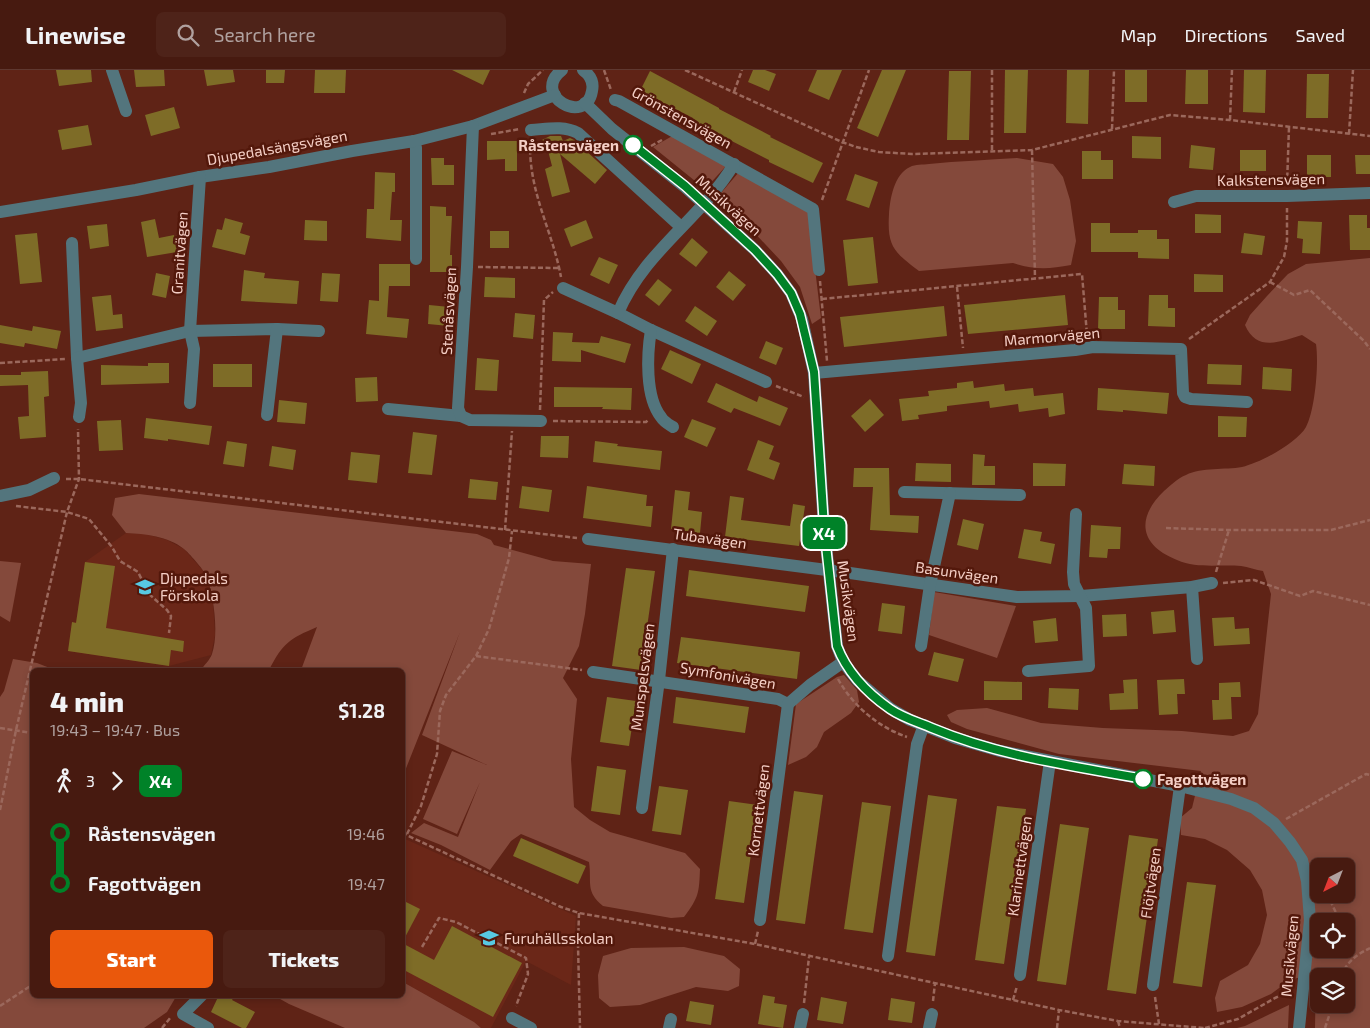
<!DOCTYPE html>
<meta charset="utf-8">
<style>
body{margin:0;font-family:"Exo 2",sans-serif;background:#4e2319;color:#f1f3f6;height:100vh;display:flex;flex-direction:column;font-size:19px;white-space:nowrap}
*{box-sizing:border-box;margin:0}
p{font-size:16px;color:#b0a19f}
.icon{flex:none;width:28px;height:28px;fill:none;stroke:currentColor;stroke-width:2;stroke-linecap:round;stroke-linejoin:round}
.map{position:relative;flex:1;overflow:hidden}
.side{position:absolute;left:30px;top:598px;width:375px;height:330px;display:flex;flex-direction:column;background:#471a10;border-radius:8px;box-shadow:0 2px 8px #0003,0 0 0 1px #5f3830}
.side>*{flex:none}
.badge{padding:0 10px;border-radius:8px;font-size:18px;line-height:32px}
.needle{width:32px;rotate:222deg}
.controls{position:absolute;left:1310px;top:788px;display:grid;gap:10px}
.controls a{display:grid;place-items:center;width:45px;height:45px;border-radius:8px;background:#471a10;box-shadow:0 2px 8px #0003,0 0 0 1px #5f3830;font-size:25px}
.map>.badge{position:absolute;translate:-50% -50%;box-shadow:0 0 0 2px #fff}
.legs{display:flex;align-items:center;gap:8px;height:55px;padding:0 20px;font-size:16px}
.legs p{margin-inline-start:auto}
.headline{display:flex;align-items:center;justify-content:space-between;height:85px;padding:0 20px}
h1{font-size:28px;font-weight:800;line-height:38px}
.primary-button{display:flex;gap:10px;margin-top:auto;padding:10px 20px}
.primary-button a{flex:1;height:58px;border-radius:8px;background:#ea580c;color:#fff;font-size:20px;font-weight:800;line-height:58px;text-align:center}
.primary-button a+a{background:#4e2319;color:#f1f3f6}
ul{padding:0 20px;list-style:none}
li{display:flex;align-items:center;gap:18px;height:50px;font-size:19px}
li i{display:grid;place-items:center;width:8px;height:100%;margin:0 6px;background:currentColor}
li i::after{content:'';width:12px;height:12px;margin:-6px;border:4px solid;border-radius:50%;background:#471a10}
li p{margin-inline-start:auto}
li:first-child i{background:linear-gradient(#0000 50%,currentColor 0)}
li:last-child i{background:linear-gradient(currentColor 50%,#0000 0)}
header{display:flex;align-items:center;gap:30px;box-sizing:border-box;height:70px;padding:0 25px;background:#471a10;border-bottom:1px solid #5f3830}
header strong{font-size:24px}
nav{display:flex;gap:28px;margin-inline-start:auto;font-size:18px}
.search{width:350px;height:45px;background:#4e2319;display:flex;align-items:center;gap:12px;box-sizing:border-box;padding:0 18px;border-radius:8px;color:#b0a19f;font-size:19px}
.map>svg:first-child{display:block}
</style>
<header>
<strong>Linewise</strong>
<div class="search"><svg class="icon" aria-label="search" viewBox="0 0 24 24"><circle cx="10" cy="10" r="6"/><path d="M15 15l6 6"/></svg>Search here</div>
<nav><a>Map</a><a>Directions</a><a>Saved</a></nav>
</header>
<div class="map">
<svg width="1370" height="958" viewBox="0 0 1370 958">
<rect width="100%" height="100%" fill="#5f2316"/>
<g fill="#6b2718">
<polygon points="126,463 146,464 167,470 184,479 205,503 213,531 215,565 211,585 169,596 68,581 72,552 76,552 85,492"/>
<polygon points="403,768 576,846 571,915 526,891 491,958 481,958 474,952 403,912"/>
</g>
<g fill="#84493b" fill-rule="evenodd">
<polygon points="674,65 727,95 705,119 653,77"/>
<path d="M 1017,88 L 1053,94 L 1063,107 L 1070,130 L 1076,171 L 1071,195 C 1049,199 1035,200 1013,193 L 919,201 C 894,182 887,177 889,144 C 890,129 894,104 910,97 C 915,94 923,95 929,94 C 958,91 988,90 1017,88 Z"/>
<polygon points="739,102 808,141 821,248 812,254 800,217 781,191 749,157 715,130"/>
<path d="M 1370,188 L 1370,958 L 1315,958 L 1316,903 L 1290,910 L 1271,924 L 1242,937 L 1217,942 L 1215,928 L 1220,911 L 1248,895 L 1260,874 L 1267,845 L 1262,820 L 1250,800 L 1227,780 L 1205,769 L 1181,765 L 1180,748 L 1192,738 L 1201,701 L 1059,684 L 967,659 L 951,652 L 947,645 L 957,640 L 987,638 L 1041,653 L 1103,658 L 1182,661 L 1233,666 L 1249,661 L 1258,644 L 1271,524 L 1263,501 C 1256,500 1248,497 1241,496 C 1220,494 1198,499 1177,490 C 1139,475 1136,448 1164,421 C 1170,416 1178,408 1186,405 C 1202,397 1225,400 1242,397 C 1260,393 1297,373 1306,357 C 1315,340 1319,294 1316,274 L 1302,265 C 1281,271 1257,283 1245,255 L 1250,245 L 1267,226 L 1288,204 L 1306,194 ZM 1319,796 L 1346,796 L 1346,824 L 1319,824 ZM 1319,851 L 1346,851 L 1346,879 L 1319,879 ZM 1319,906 L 1346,906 L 1346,934 L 1319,934 Z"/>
<path d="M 139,424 L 477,464 L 491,470 L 494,475 L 553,491 L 591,494 L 585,544 L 579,576 L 563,608 L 577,629 L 571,689 L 574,737 L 590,750 L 610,762 L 685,783 L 700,799 C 699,823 699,827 684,847 L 671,848 L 603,836 C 585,821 592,813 589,792 L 521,764 L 511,771 L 490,800 L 441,775 L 411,763 L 424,753 L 458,767 L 480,712 L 457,764 L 423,749 L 452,681 L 487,695 L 422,665 L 460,562 L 403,706 L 402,600 L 301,600 L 317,557 C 289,569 283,573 269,600 L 201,600 C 204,595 210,590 212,584 C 219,564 214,525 206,505 C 203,499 189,483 184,479 C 168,466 145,464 126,463 L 112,445 L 115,428 Z"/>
<polygon points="0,491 21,493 10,552 0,546"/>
<polygon points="934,522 1016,536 997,588 929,565"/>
<polygon points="13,589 37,593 55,600 32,600 32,925 177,925 167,942 144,958 0,958 0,627 4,621"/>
<polygon points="844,605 857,620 859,632 851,643 824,662 817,677 806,687 788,695 796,634 837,607"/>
<polygon points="684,877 724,886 740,899 739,916 728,921 696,917 640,935 610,937 599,928 598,905 603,886 631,878"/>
<polygon points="403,912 474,952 481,958 345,958 289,934 273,925 402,925"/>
<polygon points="1289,935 1288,958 1237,958 1245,956"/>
</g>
<g fill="#7e6c27">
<polygon points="56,0 91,0 92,12 59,16"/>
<polygon points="134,0 164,0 165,16 136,17"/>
<polygon points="204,0 233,0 235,12 207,16"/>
<polygon points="266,0 285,0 284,13 266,13"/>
<polygon points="315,0 346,0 345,23 314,23"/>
<polygon points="452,0 490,0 483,15"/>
<polygon points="753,0 765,0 776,4 769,21 748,12"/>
<polygon points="817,0 842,0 829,30 808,21"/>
<polygon points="882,0 906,0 878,67 857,58"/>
<polygon points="1005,0 1028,0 1026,63 1004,63"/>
<polygon points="1067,0 1089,0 1088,54 1066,53"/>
<rect x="1125" y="0" width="22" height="32"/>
<polygon points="1186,0 1208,0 1208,34 1185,34"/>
<polygon points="1244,0 1266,0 1265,43 1243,42"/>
<polygon points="650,1 719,38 719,39 771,66 770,67 823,93 813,113 769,92 769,90 718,64 718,63 692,50 693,48 640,21"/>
<polygon points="949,1 971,1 969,70 947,70"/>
<polygon points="1307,4 1329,4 1328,48 1306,48"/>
<polygon points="174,37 180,58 151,66 145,45"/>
<polygon points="88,55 92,75 62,80 58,60"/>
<polygon points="550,66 561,66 563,71 570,68 574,70 607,100 595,114 560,84 570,122 552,127 545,99 552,96 546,73 542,70"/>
<polygon points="1132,66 1161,67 1161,89 1132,88"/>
<polygon points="487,71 517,71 517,101 505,101 505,89 487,90"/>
<polygon points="1191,75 1215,78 1213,100 1189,98"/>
<rect x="1240" y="80" width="26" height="21"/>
<polygon points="1082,81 1101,81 1101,90 1113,90 1113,109 1082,109"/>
<rect x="1307" y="85" width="24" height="22"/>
<polygon points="1355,85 1370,85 1370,104 1356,104"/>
<polygon points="431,88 444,88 444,95 454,95 454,115 432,115"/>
<polygon points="375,102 395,103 395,122 392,122 390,150 402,150 401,171 366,168 367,139 374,139"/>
<polygon points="855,104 878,112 869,138 846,130"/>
<polygon points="430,136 446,137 446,146 452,146 450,185 452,185 452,202 430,202"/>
<polygon points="1195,144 1221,145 1221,163 1195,163"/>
<polygon points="1349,145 1367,145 1367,158 1370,158 1370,180 1350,180"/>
<polygon points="225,148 243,153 240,163 250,166 245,185 212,177 217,159 222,160"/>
<polygon points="155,149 159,168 174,165 177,182 147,187 141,152"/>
<polygon points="305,150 327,151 327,171 304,170"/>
<polygon points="586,150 593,168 571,177 564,159"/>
<polygon points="1298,151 1322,152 1320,184 1302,183 1303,169 1297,168"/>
<polygon points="1091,153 1110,153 1110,163 1138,163 1138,160 1157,160 1157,169 1169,169 1169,189 1138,188 1138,182 1091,182"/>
<polygon points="107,154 109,176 90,179 87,156"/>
<rect x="490" y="161" width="19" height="17"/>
<polygon points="37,163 42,212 20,214 15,165"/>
<polygon points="1244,163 1265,166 1262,185 1241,183"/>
<polygon points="873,167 878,213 848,216 843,170"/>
<polygon points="692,168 708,182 696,197 679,184"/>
<polygon points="599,187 618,195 609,214 590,205"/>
<polygon points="379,194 410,194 410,216 389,216 387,247 409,249 407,268 366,264 369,230 379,231"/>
<polygon points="244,200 265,203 264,208 299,211 297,234 241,231"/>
<polygon points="729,201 746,215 733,231 716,217"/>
<polygon points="156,203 170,206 166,228 152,225"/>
<polygon points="322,203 340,204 338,232 320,231"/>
<polygon points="1194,204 1223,205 1223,222 1194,222"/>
<polygon points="485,207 515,208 515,228 484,227"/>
<polygon points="658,209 672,220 659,236 645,225"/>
<polygon points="111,225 113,245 122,244 123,258 96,261 92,227"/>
<polygon points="1065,225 1068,255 968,264 964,235"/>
<polygon points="1149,225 1168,225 1168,238 1175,238 1175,257 1148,256"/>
<polygon points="1099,227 1118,227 1118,240 1125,240 1125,259 1098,259"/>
<polygon points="429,235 450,237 449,256 428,254"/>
<polygon points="695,236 717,251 707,266 685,251"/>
<polygon points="944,236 947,266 844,277 840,247"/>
<polygon points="515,243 535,245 533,269 513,267"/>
<polygon points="0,255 32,261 33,256 61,261 57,279 25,273 24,277 0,273"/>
<polygon points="553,262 573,263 572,272 599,273 601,266 631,274 625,293 581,280 581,292 552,291"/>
<polygon points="766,271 783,278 776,295 759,288"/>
<polygon points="670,280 701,294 692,314 661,299"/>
<polygon points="477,288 499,290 497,321 475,320"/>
<polygon points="148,293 169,293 169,313 101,315 101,295 148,296"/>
<rect x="213" y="294" width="39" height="23"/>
<polygon points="1208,294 1242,295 1241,315 1207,314"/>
<polygon points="1263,297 1292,299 1291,321 1262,319"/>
<polygon points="48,301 49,326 44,327 46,367 20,369 18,347 29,346 28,315 0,316 0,305 21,305 21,302"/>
<polygon points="377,307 378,331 356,332 355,308"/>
<polygon points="973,311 974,318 1004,314 1005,321 1033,318 1034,326 1063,323 1065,344 1049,347 1048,338 1019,342 1018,334 990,338 989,331 947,336 947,341 918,345 919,349 902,351 899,329 929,326 928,321 957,318 957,313"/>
<polygon points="716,313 757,332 759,326 788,338 780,356 734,338 731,343 707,332"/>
<polygon points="554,317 632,318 631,340 602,339 603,337 554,337"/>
<polygon points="1098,318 1169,323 1167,344 1123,340 1123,342 1097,340"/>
<polygon points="870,329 884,345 865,362 851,346"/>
<polygon points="279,330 307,333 305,354 277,352"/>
<polygon points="1218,346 1247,347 1246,367 1218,367"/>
<polygon points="146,348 212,356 209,375 168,369 168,371 144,368"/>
<polygon points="692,349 716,358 707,377 684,367"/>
<polygon points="121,350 123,380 99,381 97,351"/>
<polygon points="413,362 437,365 432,405 408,403"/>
<polygon points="541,366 569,366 568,388 540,387"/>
<polygon points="758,370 774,376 769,389 780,393 774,410 747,400"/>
<polygon points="227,371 247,374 244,397 223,394"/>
<polygon points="595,371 618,374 617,376 662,381 660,400 593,392"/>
<polygon points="272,376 296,380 293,400 269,396"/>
<polygon points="351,382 380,385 377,413 348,410"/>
<polygon points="973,384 985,385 984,396 995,396 995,415 972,415"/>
<polygon points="916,393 951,394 951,412 915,411"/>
<polygon points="1033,393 1066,394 1065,416 1033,416"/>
<polygon points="1124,394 1155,396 1154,416 1122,414"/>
<polygon points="854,398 889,398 890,445 919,446 918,463 870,460 873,417 853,417"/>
<polygon points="470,409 498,412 496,430 468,428"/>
<polygon points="522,416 552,420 549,442 519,438"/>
<polygon points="587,416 647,425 646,436 653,436 651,457 583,448"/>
<polygon points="675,420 690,422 688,440 702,442 700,463 671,459"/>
<polygon points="730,426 744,428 741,450 790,456 793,434 805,436 799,476 725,467"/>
<polygon points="963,449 984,454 978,480 957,475"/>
<polygon points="1091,455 1121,457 1120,479 1108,479 1107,488 1089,487"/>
<polygon points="1024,459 1042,462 1040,471 1055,474 1051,494 1018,488"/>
<polygon points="85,492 115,496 106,558 184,571 183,582 171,580 169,596 68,581 72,552 76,553"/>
<polygon points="626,498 655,501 641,600 612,596"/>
<polygon points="689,500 809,516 805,542 686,526"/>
<polygon points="882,533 905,536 902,564 878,561"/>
<polygon points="1174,540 1176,562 1153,564 1151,542"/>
<polygon points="1126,544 1127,566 1103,567 1102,545"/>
<polygon points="1234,547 1235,559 1249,558 1250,574 1214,576 1212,548"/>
<polygon points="1056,548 1058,571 1035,573 1033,551"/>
<polygon points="681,567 800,582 797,609 677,593"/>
<polygon points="934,582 964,589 958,612 928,605"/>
<polygon points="1137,609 1138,639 1110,640 1109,624 1124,623 1123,610"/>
<polygon points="1184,609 1185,624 1177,624 1178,644 1159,645 1157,610"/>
<polygon points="984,611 1022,612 1022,630 984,630"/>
<polygon points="1240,612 1241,627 1231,627 1232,649 1213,650 1212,630 1219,630 1219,613"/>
<polygon points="1049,618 1079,619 1078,640 1048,638"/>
<polygon points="607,627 636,631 629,676 600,672"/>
<polygon points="676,627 749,637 745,663 673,653"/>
<polygon points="597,696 626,700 620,745 591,741"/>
<polygon points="659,716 688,720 681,765 652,761"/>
<polygon points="794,721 823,725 805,854 776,850"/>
<polygon points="928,725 957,729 935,886 906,882"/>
<polygon points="729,731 758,735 744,833 715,829"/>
<polygon points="862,732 891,736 873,863 844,859"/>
<polygon points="997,736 1026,739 1004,894 975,890"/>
<polygon points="1060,754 1089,758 1066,915 1037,911"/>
<polygon points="1129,765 1158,769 1136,924 1107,920"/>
<polygon points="521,768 586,796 578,814 513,786"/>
<polygon points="1187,812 1216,815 1202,917 1173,913"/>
<polygon points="402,830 420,839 402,873"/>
<polygon points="452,856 522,893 493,947 402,899 402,873 434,890"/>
<polygon points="219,925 235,925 232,930 255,942 246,958 242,958 211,942"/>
<polygon points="763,925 775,927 774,933 787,935 783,958 758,954"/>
<polygon points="821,927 847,932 843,954 817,950"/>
<polygon points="891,928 915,932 912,953 888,950"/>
<polygon points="690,931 714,935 711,955 686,951"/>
</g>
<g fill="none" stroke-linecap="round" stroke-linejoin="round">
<g stroke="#9b685c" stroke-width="2.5" stroke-dasharray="5 2.5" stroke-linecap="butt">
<polyline points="604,0 611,20"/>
<polyline points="685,0 842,72 856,77 879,82 912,84 1032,80 1170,45 1230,50 1370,66"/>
<polyline points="992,0 992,80"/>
<polyline points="734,22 742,0"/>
<polyline points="524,23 528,14 543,0"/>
<polyline points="1230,50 1232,0"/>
<polyline points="1112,59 1114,0"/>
<polyline points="491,64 520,59"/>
<polyline points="1349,64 1353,0"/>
<path d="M 530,72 C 529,124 552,159 561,207"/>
<polyline points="651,76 662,70"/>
<polyline points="1032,80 1035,208"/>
<polyline points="1287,115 1289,57"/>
<polyline points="822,130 869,0"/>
<polyline points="478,197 559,198"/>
<polyline points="820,211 827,291"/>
<polyline points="1270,212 1294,225 1310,220 1364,271 1370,279"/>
<polyline points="957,217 963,278"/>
<polyline points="822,229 1082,204 1087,265"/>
<polyline points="1189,269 1270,212 1284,187 1287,171 1287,138"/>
<polyline points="0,293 66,289"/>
<polyline points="776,316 804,327"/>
<polyline points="540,340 544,230 553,222"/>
<polyline points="553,351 646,352 649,349"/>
<polyline points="66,409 79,409 577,468"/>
<polyline points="16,436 67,442 89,449 112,477 120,491 138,502 149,524 167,540 171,546 169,563"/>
<polyline points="1166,458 1229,460 1331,460 1370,450"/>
<polyline points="505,460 512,361"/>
<polyline points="1216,502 1229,460"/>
<polyline points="1223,513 1254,510 1300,526 1313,521 1370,535"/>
<polyline points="476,586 582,600"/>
<path d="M 838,609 C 853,636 878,657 907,667"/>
<polyline points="0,658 32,663"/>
<polyline points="1208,710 1208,708 1218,711"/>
<polyline points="0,740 16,660 67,442 79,409 78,359"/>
<polyline points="1286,749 1366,704 1370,705"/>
<polyline points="402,763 561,837 579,843 755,874 1059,940 1118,951 1204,958"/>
<polyline points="407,764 421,736 437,684 440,641 446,625 476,586 489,559 509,488 512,461"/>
<polyline points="1327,824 1340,851"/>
<polyline points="579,843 578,875 580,958"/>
<polyline points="1346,866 1355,886"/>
<polyline points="755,874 758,861"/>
<polyline points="422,877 439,848 456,852 526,888 528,904 516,936"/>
<path d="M 1340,906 C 1349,891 1354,886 1370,878"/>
<polyline points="1155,927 1159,954"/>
<polyline points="1013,930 1017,916"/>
<polyline points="933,931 935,913"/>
<polyline points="804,933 809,887"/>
<polyline points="0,936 32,915"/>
<polyline points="1118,951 1120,958"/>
<polyline points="162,958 171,947"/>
<polyline points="1057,958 1059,940"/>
<polyline points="1205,958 1238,949 1275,928 1289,922"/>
<polyline points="1325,958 1330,943 1331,934"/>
</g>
<g stroke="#53757d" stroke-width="12">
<polyline points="112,0 126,41"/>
<path d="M 562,0 C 530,25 586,57 592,21 C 594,12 590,5 583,0"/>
<polyline points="615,30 619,31 813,139 819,200"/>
<polyline points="585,33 612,59 685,117 755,180 777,204 791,223 802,249 814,303 824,457 837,576 843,592 858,611 891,639 910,650 955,668 1000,681 1180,716 1231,729 1254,738 1274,753 1290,772 1302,790 1307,811 1310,850 1299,958"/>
<path d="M 531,60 C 547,59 563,55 578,63 L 681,157"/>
<polyline points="414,71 416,78 416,189"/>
<polyline points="1174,132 1196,126 1287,126 1370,123"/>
<polyline points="0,142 136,120 200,107 269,97 352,81 414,71 473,56 555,25"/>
<polyline points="72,173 77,288 81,333 79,347"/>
<polyline points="563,218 618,243 651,260 766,312"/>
<path d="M 618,243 C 645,180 701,149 734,94"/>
<path d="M 651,260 C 647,284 645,327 661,347 C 664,352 668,354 673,357"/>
<polyline points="77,288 190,261 277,259 319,261"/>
<polyline points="814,303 1075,280 1093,277 1181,279 1183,323 1185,327 1191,329 1247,332"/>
<polyline points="190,333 194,279 190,261 200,107"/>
<polyline points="388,339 461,346 470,350 541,351"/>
<polyline points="267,345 277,259"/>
<polyline points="461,346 458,338 467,197 473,56"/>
<polyline points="904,422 1020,425"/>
<polyline points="0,426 29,420 54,408"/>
<polyline points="588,469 850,503 1017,527 1081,526 1192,517 1212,513"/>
<polyline points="1192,517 1197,589"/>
<polyline points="921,576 930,515 950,423"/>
<polyline points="1028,601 1089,596 1086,538 1074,514 1073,502 1076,444"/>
<polyline points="593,602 778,629 788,634"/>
<polyline points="788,634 810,615 843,592"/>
<polyline points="642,738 659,610 673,479"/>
<polyline points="760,850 788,634"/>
<polyline points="888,886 917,674 924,655"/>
<polyline points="1020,905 1050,691"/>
<polyline points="1153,915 1180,716"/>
<polyline points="202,925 183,944 208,958"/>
<polyline points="512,948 531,958"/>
<polyline points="669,958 671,949"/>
<polyline points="800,958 803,944"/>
<polyline points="929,958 932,944"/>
</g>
</g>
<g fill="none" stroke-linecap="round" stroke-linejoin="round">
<g stroke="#fff" stroke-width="11">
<path id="line-1" d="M 633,75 L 685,116 L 755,180 L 777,204 L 791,223 L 800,244 L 814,302 L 824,457 L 837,576 C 847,602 867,623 890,639 C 903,648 918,652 932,658 C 999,686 1072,696 1143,709"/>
</g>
<use href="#line-1" stroke="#008228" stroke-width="8"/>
</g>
<defs>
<g id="school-bare" transform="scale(1.5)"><path d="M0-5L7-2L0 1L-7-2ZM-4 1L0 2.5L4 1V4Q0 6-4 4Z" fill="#57c9e2" stroke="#53180b" stroke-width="2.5" paint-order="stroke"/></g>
</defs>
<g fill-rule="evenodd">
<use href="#school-bare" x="145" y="517"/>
<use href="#school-bare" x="489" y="868"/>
</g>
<g fill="#fff" stroke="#008228" stroke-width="2.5">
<circle cx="633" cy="75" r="9"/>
<circle cx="1143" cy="709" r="9"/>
</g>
<g text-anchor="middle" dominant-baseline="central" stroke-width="5" stroke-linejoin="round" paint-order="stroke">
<g font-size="15" fill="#f5cfc6" stroke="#53180b">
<text transform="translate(682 47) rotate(29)">Grönstensvägen</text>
<text transform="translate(277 77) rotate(-10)">Djupedalsängsvägen</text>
<text transform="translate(1271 109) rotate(-1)">Kalkstensvägen</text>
<text transform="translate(729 135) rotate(42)">Musikvägen</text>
<text transform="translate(179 183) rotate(-86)">Granitvägen</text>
<text transform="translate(448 241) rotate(-87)">Stenåsvägen</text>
<text transform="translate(1052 266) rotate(-5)">Marmorvägen</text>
<text transform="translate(710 468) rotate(8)">Tubavägen</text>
<text transform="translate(957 502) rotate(8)">Basunvägen</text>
<text transform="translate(849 531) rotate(82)">Musikvägen</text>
<text transform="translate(728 605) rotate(10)">Symfonivägen</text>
<text transform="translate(642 607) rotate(-83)">Munspelsvägen</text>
<text transform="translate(758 740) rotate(-83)">Kornettvägen</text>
<text transform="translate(1019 796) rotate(-82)">Klarinettvägen</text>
<text transform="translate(1150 813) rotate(-82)">Flöjtvägen</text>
<text transform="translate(1289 886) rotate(-85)">Musikvägen</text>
</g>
<g font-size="15" font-weight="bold" fill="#f5cfc6" stroke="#53180b" text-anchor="end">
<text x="619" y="75">Råstensvägen</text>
<text x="1157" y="709" text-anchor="start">Fagottvägen</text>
</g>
<g font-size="15" fill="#f5cfc6" stroke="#53180b" text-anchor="start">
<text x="160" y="508">Djupedals<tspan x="160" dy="17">Förskola</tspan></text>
<text x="504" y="868">Furuhällsskolan</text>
</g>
</g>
</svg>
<div class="controls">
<a><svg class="needle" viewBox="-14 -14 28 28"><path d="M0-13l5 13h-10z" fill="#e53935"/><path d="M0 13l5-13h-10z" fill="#b0a19f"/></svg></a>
<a><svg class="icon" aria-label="locate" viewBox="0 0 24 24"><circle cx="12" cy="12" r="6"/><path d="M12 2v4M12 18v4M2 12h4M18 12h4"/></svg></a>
<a><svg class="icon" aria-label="layers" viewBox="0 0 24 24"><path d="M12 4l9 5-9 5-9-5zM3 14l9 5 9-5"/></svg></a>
</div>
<b class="badge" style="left:824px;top:463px;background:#008228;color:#fff">X4</b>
<section class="side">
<div class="headline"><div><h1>4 min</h1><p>19:43 – 19:47 · Bus</p></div><b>$1.28</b></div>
<div class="legs"><svg class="icon" aria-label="walk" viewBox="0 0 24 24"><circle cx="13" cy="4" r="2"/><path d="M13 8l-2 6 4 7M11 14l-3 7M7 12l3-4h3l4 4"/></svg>3<svg class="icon" aria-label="forward" viewBox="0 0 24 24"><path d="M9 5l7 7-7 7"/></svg><b class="badge" style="background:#008228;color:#fff">X4</b></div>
<ul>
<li><i style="color:#008228"></i><b>Råstensvägen</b><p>19:46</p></li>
<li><i style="color:#008228"></i><b>Fagottvägen</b><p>19:47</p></li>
</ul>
<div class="primary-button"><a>Start</a><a>Tickets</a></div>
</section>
</div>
